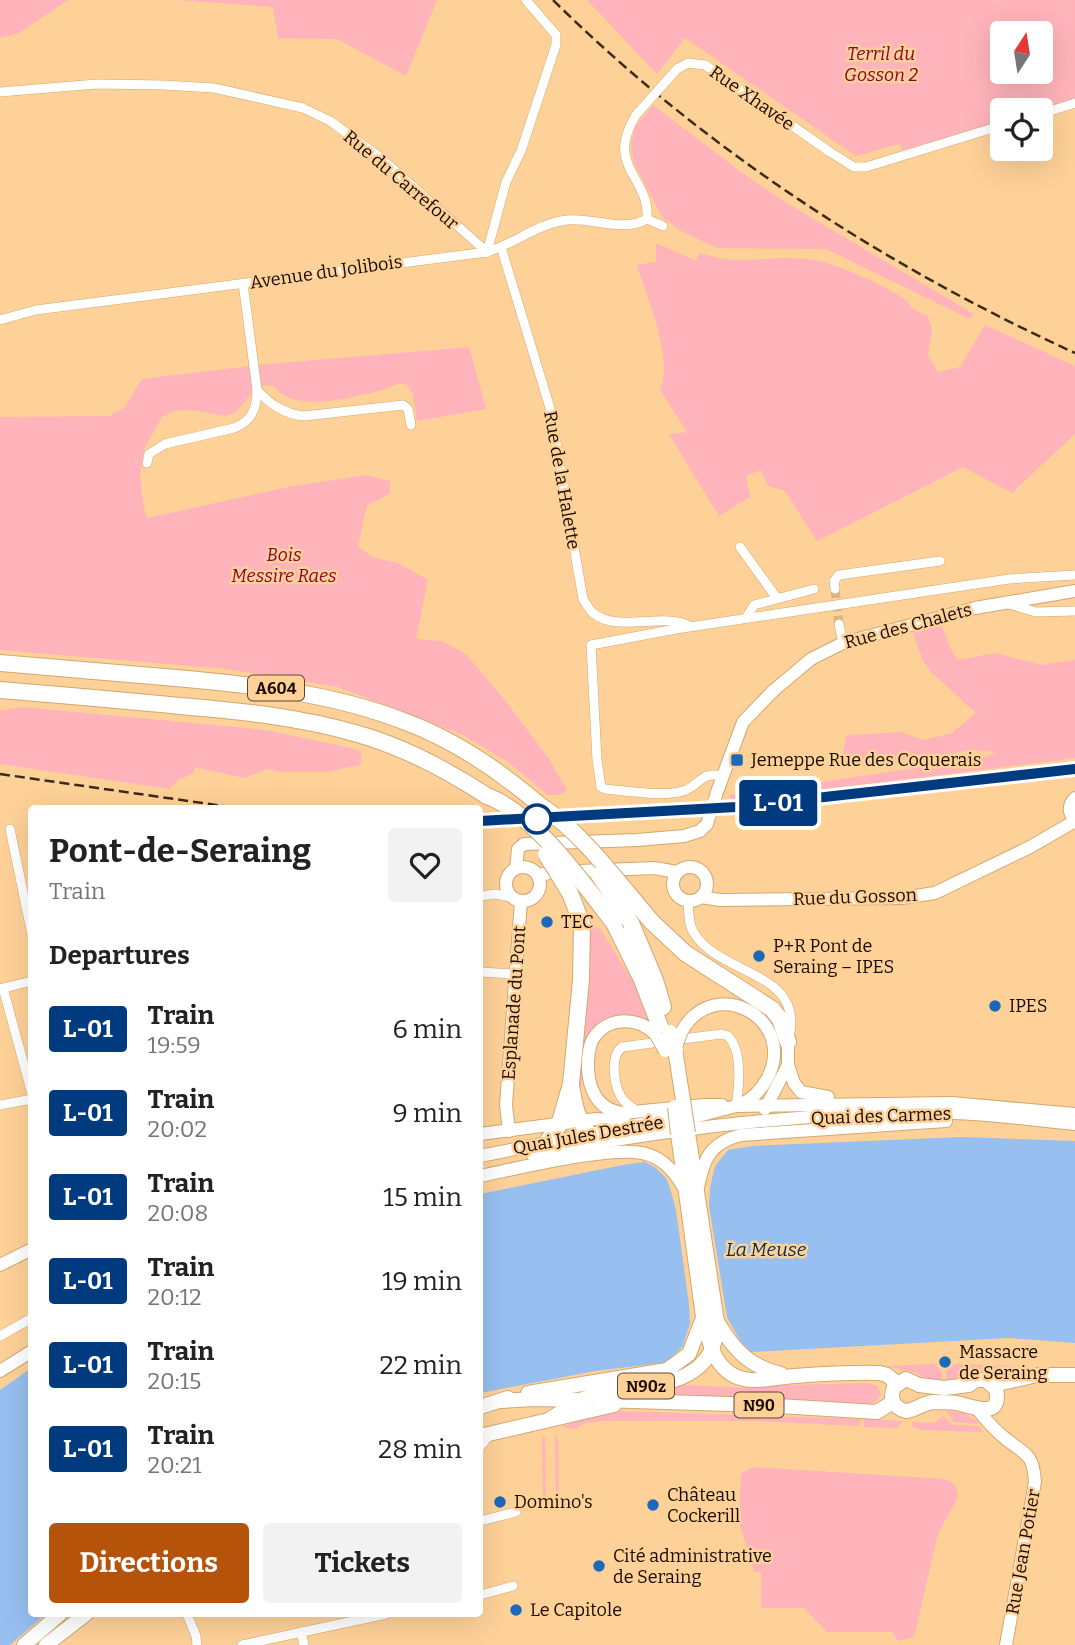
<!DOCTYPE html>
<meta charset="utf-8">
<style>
body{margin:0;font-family:Bitter,serif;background:#f2f2f2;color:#222;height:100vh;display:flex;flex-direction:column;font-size:26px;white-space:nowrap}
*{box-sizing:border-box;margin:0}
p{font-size:23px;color:#767676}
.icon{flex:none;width:38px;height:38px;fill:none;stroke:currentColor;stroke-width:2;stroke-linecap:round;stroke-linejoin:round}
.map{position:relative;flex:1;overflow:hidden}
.side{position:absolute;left:28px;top:805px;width:455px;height:812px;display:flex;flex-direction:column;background:#fff;border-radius:7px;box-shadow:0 7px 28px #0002}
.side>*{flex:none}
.badge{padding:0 14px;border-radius:5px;font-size:24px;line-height:46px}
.needle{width:46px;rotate:12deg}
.fabs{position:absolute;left:990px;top:21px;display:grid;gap:14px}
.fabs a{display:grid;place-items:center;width:63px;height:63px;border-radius:7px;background:#fff;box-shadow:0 7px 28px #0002;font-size:35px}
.map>.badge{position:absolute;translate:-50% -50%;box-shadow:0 0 0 4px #fff}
h2{padding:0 21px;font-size:26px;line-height:63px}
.round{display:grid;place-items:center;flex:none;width:74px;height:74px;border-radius:7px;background:#f2f2f2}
.overview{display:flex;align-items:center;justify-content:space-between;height:119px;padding:0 21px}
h1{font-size:33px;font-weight:700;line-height:52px}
.primary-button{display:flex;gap:14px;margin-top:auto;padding:14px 21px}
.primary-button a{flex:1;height:80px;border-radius:7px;background:#b45309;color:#fff;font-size:28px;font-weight:700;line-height:80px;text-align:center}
.primary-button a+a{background:#f2f2f2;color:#222}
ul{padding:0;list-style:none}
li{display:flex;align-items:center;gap:21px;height:84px;padding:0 21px}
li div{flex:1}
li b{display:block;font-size:26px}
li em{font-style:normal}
li .badge{min-width:77px;font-weight:700;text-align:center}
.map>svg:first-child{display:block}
</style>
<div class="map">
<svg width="1075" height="1645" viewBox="0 0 1075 1645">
<rect width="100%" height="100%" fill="#fed198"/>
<g fill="#feb4ba" fill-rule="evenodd">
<polygon points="0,0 68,0 19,33 0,38"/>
<polygon points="179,0 437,0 406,76 337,39 278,38 273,7"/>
<path d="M 587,0 L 1075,0 L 1075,103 L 1041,110 L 1003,110 L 1003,123 L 902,150 L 899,144 L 856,156 L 685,38 L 657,74 ZM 1003,33 L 1041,33 L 1041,72 L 1003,72 Z"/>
<polygon points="653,105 741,172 785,202 974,314 970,319 826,249 717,248 681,231 662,217 633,161 631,145 635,127"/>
<path d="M 656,243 L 696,261 L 699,253 C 709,255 720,259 731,260 C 762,261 791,254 822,262 C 842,266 884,286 901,297 C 913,305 909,310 927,315 L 932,328 L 928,355 L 938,372 L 960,367 L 985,325 L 1075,366 L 1075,434 L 1012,493 L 963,467 L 817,541 L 785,491 L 768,486 L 761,470 L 746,476 L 750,497 L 719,516 L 669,434 L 687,432 L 660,390 C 674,359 647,298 637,265 L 656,262 Z"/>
<path d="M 469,347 L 486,409 L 417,421 L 413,394 L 406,384 C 397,383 393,386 385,389 C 355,397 293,415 273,385 L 260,386 L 258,365 Z"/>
<polygon points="250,366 253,392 236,412 225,416 192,410 175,411 162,417 145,447 140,476 143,504 147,518 293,486 366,475 390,481 390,494 367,505 358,546 372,557 398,563 428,580 416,639 441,641 466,654 508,704 549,759 567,790 559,795 548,795 508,762 463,735 338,687 227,669 0,650 0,417 109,416 124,408 142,379"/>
<path d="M 939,620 C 946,634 949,649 958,660 L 996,653 L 1041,665 L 1075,660 L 1075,758 L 735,801 L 728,796 L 769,779 L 789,787 L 982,758 L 996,752 L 973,750 L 848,768 L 843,752 L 847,735 L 901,732 L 923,740 L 952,733 L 976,713 L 930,671 L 922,659 L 913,633 Z"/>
<polygon points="22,707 266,730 351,748 360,752 362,757 360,765 326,772 280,772 267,769 244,778 194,767 194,773 178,780 170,789 0,764 0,711"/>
<polygon points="594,925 601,930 639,991 653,1025 615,1018 584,1058 581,1088 579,1088 589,927"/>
<polygon points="934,1364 942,1372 942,1380 928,1379 914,1372 886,1366"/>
<polygon points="955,1364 1019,1366 990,1371 977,1370 955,1379 946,1379 946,1371"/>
<polygon points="867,1383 877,1386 881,1395 876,1401 869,1405 611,1395 663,1384 750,1388 757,1386"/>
<polygon points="618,1411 861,1419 859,1426 758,1421 601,1421 585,1423 576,1429 565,1428 563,1426 588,1417"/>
<polygon points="946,1411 963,1413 979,1422 977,1424 954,1422"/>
<polygon points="943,1416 953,1425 979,1426 983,1432 922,1430 913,1427 912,1422 934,1423"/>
<polygon points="864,1419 903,1421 897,1428 864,1427"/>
<polygon points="542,1437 545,1437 546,1506 543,1506"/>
<polygon points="555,1437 558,1437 559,1505 556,1506"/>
<path d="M 754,1467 L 945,1479 C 953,1482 959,1488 958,1497 L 938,1534 L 914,1637 L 898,1641 L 892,1632 L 827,1632 L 804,1608 L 761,1608 L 761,1572 L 754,1572 L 739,1522 L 741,1473 Z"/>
</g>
<g fill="#97bfef">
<polygon points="961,1137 1075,1141 1075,1343 1009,1338 752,1352 595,1371 480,1393 480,1194 623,1165 753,1146"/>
<polygon points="31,1368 32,1614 46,1614 10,1645 0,1645 0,1390"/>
</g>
<polygon fill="#fed198" points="729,1149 715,1166 710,1188 709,1206 727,1317 740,1341 753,1354 657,1366 670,1359 683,1346 690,1323 689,1304 676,1210 670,1188 666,1178 656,1168 641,1160"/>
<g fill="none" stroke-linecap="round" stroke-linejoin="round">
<polyline stroke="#dcb381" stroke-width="9" stroke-dasharray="9 4.5" stroke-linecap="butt" points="835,589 839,624"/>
<g stroke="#d2a770" stroke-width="10">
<g id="street">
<polyline points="677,69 688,63 705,65 830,152 854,167 866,167 1003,125"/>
<polyline points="0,92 97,84 164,85 214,88 303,108 330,121 381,158 487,252"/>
<polyline points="1041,114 1075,103"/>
<path d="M 636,115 C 604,168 650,175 647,219"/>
<polyline points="647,219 663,226"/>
<path d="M 501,247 L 550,408 L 583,599 C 586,604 589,609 593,613 C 616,633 664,612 690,626"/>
<polyline points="487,252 506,182 521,151 556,45 556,35 526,0"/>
<path d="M 243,283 L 257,390 C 270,404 284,414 304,416 L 403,405 L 408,409 L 411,425"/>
<path d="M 0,320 L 36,310 L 487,252 C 515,244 536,224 567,220 C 593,217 622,233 647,219"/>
<path d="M 147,463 L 149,454 L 165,444 L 234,428 C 252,421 257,408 257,390"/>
<polyline points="740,547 776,597"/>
<polyline points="835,589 834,581 839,575 940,561"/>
<polyline points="1009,604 1036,612 1075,611"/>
<polyline points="746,618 754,605 814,589"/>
<polyline points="839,624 843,643"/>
<path d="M 723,776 C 699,771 702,785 683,791 C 664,797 626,791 605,789 L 601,787 L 597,760 L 591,645 L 676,629 L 1009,579 L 1075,575"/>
<polyline points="10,829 32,935"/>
<polyline points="480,896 495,894 512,897"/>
<path d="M 688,901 C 689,912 688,924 694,933 C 720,976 805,971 789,1037"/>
<polyline points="480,972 516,974"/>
<polyline points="3,988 32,1094"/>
<polyline points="0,989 32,981"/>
<polyline points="0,1105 32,1099"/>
<path d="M 638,1112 C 633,1108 628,1105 624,1101 C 614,1089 609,1057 622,1047 L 721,1034 L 728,1036 C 743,1051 739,1087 736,1106"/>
<polyline points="0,1336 32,1318"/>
<polyline points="480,1447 491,1433"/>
<polyline points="480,1521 516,1512"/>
<polyline points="480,1595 513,1586"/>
<polyline points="187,1614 196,1636 197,1645"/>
<polyline points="301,1632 304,1645"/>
<polyline points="242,1645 386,1614"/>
</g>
</g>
<g stroke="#d2a770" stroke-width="14">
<g id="secondary">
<polyline points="717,792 743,722 773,691 811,659 843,643 975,608 1075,591"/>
<path d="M 1075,798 C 1068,805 1068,813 1075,820"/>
<circle cx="523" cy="884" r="17"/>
<circle cx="690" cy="884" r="17"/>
<polyline points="516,868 518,849 524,844 637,840 684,836 700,831 707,824"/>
<polyline points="539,875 554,872 654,868 677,872"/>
<polyline points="701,897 720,900 902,898 935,893 1030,847 1075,821"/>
<path d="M 682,1031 C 714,973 799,1019 767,1079 C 760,1092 752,1099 740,1105"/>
<path d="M 656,1035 C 639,1016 607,1016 593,1039 C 589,1045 589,1053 588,1060 C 587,1085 595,1110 623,1113 L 704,1105 L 722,1105"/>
<polyline points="788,1065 794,1083 801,1092 828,1097"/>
<polyline points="765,1109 788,1065 788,1042"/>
<polyline points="509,1131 506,1105 521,901"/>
<polyline points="480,1134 596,1119 624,1121"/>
<path d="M 532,1154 C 671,1129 812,1110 952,1113 C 993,1114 1034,1120 1075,1124"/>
<polyline points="480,1156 652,1122 698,1116 736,1106 952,1103 1075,1114"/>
<path d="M 480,1176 C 515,1169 616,1144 646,1154 C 665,1159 676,1174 685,1190"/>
<path d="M 698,1187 C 704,1158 710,1143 741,1135 L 946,1121"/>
<polyline points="0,1265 32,1249"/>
<polyline points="0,1371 32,1351"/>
<path d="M 978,1410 C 986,1420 995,1431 1006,1439 C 1026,1455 1033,1453 1035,1482 L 1006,1645"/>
</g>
</g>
<g stroke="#d2a770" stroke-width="16">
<g id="primary">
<polyline points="675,1049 682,1094"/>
<path d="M 678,1134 L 703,1317 C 709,1345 717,1378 751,1380 C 765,1381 780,1377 794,1376 C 822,1374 852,1372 880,1373 L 887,1375 L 897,1383"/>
<path d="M 718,1323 C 734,1350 750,1367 781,1374"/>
<path d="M 906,1379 L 919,1385 L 944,1388 L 969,1385 L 976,1380 L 986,1380 L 996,1389 C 1003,1422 970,1405 956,1403 C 948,1402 940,1402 933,1402 C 922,1403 916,1410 906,1411 C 894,1408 889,1399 894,1387 Z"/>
<polyline points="993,1385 1037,1375 1075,1375"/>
<polyline points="528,1393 667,1370 689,1354 703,1318"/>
<polyline points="601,1400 761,1405 877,1412 893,1402"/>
<polyline points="501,1401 534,1399 580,1400"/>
<polyline points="480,1407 508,1398"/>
<path d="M 550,1419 L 580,1400 L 591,1396 C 640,1384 717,1392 717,1322 L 688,1133"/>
<polyline points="480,1436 614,1405"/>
<polyline points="24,1645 60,1614"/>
<polyline points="46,1645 86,1614"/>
</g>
</g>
<g stroke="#d2a770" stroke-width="18">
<g id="highway">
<path d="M 0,663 C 59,668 117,673 176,678 C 254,685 332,693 406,722 C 457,741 500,771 541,806"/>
<path d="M 0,690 C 60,695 120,700 180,706 C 240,711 300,717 358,734 C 404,747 447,770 487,796"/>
<polyline points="652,922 685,953 772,1009 780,1019 788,1042"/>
<polyline points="614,923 642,980 663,1034"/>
<polyline points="631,923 655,980 663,1007"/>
<path d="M 572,1090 C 575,1112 580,1128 598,1142"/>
<polyline points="547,1142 559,1125 571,1084 581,980 582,924"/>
</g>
</g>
<use href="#street" stroke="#fff" stroke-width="9"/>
<use href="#secondary" stroke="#fff" stroke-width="12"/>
<use href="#primary" stroke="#fff" stroke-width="14"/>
<use href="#highway" stroke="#fff" stroke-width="16"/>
<g stroke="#3e2a18" stroke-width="2.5" stroke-dasharray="10 5" stroke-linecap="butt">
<path d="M 553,0 C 704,149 883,265 1075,353"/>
<polyline points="0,774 237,808"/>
<polyline points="480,827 738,813 1075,775"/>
</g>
<g stroke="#d2a770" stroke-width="10" stroke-linecap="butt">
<polyline id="street-bridge" points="636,115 677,69"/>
</g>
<g stroke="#d2a770" stroke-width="14" stroke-linecap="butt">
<g id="secondary-bridge">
<polyline points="707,824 717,792"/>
<polyline points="656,1035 665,1051"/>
<polyline points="675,1049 682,1031"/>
</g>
</g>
<g stroke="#d2a770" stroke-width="16" stroke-linecap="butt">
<g id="primary-bridge">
<polyline points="682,1094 688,1133"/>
<polyline points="675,1107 678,1134"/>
</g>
</g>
<g stroke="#d2a770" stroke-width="18" stroke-linecap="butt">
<g id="highway-bridge">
<path d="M 487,796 C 534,813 583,883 614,923"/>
<path d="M 541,806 C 582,832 620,885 652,922"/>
<polyline points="546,854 570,893 582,924"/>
<polyline points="599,875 631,923"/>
<polyline points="670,1033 675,1049"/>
</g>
</g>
<use href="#street-bridge" stroke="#fff" stroke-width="9"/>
<use href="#secondary-bridge" stroke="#fff" stroke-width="12"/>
<use href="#primary-bridge" stroke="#fff" stroke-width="14"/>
<use href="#highway-bridge" stroke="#fff" stroke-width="16"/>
</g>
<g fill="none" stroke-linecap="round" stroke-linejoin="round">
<g stroke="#fff" stroke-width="16">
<polyline id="line" points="480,821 736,807 1075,769"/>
</g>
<use href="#line" stroke="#003b80" stroke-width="10"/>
</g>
<g fill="#1b69b8" stroke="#fed198" stroke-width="2.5">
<rect x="730" y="753" width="14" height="14" rx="3.5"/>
<circle cx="547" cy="922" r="7"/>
<circle cx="759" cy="956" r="7"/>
<circle cx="995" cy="1006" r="7"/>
<circle cx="945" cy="1362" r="7"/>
<circle cx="500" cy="1502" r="7"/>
<circle cx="653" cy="1505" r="7"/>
<circle cx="599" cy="1566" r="7"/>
<circle cx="516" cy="1610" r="7"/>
</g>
<circle fill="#fff" stroke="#003b80" stroke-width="3.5" cx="537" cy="819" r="14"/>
<g text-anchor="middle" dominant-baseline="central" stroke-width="5" stroke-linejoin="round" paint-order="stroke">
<g fill="#fed198" stroke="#5e462e" stroke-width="2">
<rect x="248" y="675.5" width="56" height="25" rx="5"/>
<rect x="618" y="1373.5" width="56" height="25" rx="5"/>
<rect x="734.5" y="1392.5" width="49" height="25" rx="5"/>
</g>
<g font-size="16" font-weight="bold" fill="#1a0b00">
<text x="276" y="688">A604</text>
<text x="646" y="1386">N90z</text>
<text x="759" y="1405">N90</text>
</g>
<g font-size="18" font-style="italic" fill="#8e0030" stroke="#fed198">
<text x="881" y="54">Terril du<tspan x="881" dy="21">Gosson 2</tspan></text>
<text x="284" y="555">Bois<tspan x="284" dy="21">Messire Raes</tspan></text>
</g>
<g font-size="18" fill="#1a0b00" stroke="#fed198">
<text transform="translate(752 98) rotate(35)">Rue Xhavée</text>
<text transform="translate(401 180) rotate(40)">Rue du Carrefour</text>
<text transform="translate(326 272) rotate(-8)">Avenue du Jolibois</text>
<text transform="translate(562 480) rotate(80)">Rue de la Halette</text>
<text transform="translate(908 626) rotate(-15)">Rue des Chalets</text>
<text transform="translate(855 897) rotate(-2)">Rue du Gosson</text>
<text transform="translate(514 1003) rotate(-86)">Esplanade du Pont</text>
<text transform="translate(881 1116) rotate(-2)">Quai des Carmes</text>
<text transform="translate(588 1135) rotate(-10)">Quai Jules Destrée</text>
<text transform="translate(1023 1552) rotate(-80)">Rue Jean Potier</text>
</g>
<g font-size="18" fill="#1a0b00" stroke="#fed198" text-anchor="start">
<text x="751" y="760">Jemeppe Rue des Coquerais</text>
<text x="561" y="922">TEC</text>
<text x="773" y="946">P+R Pont de<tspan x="773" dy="21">Seraing – IPES</tspan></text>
<text x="1009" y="1006">IPES</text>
<text x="959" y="1352">Massacre<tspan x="959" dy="21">de Seraing</tspan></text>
<text x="667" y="1495">Château<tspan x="667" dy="21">Cockerill</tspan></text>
<text x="514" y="1502">Domino's</text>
<text x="613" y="1556">Cité administrative<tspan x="613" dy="21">de Seraing</tspan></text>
<text x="530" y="1610">Le Capitole</text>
</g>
<g font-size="19" font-style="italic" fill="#002f5f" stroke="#fed198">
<text x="766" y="1249">La Meuse</text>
</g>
</g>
</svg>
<div class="fabs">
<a><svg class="needle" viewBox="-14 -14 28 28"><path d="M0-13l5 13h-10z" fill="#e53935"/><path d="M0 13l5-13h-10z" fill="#767676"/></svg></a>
<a><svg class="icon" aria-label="locate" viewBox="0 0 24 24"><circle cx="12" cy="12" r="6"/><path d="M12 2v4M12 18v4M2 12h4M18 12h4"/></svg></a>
</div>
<b class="badge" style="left:778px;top:803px;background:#003b80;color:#fff">L-01</b>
<section class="side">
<div class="overview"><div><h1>Pont-de-Seraing</h1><p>Train</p></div><a class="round"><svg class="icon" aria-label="heart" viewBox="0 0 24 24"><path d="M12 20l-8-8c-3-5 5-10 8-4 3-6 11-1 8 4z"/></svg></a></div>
<h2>Departures</h2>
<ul>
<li><span class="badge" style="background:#003b80;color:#fff">L-01</span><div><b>Train</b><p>19:59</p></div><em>6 min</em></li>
<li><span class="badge" style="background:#003b80;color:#fff">L-01</span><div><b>Train</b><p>20:02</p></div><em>9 min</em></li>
<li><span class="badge" style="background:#003b80;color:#fff">L-01</span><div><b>Train</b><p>20:08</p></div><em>15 min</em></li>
<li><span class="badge" style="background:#003b80;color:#fff">L-01</span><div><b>Train</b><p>20:12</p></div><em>19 min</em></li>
<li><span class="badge" style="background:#003b80;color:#fff">L-01</span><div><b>Train</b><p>20:15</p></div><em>22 min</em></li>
<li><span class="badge" style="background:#003b80;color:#fff">L-01</span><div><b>Train</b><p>20:21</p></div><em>28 min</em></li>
</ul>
<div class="primary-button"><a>Directions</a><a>Tickets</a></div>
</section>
</div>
